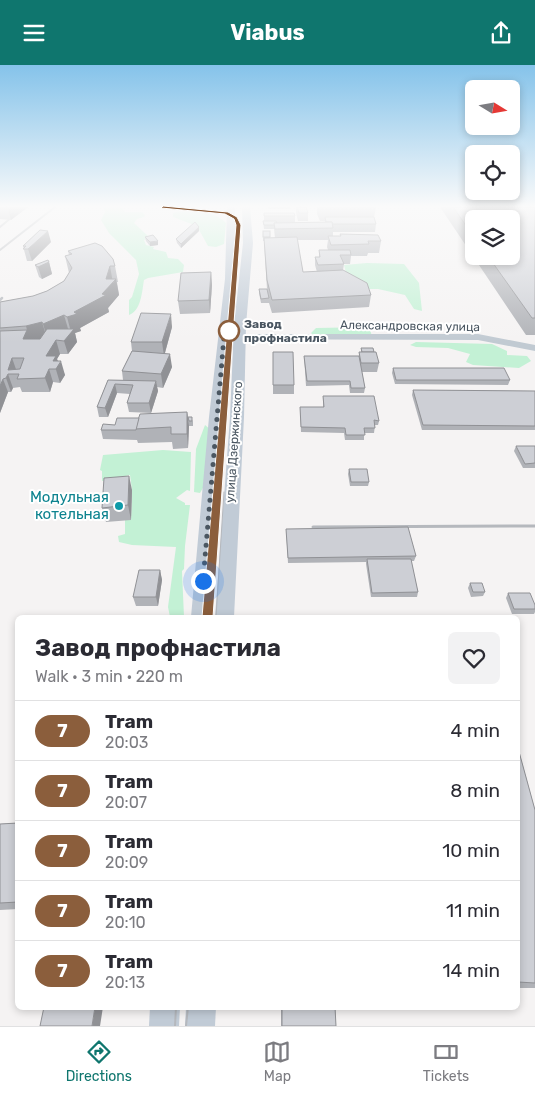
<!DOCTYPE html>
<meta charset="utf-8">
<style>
body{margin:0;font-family:Rubik,sans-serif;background:#f2f2f3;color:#2b2b33;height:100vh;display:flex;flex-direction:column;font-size:19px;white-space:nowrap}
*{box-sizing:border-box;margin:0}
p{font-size:16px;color:#7c7c81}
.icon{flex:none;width:28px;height:28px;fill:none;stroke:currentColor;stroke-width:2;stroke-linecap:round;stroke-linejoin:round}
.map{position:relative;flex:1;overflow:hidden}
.details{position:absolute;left:15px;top:550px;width:505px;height:395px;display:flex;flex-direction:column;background:#fff;border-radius:8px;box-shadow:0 2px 8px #0003}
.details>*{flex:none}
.badge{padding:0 10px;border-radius:16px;font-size:18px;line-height:32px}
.needle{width:32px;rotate:101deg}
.buttons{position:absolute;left:465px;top:15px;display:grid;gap:10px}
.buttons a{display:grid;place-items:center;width:55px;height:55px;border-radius:8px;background:#fff;box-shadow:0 2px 8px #0003;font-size:25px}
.you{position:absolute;width:25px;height:25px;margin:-12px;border:4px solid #fff;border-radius:50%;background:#1a73e8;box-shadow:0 0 0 8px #1a73e833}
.map>.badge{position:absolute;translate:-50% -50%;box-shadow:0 0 0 2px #fff}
.round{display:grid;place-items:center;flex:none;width:52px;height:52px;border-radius:8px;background:#f2f2f3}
.head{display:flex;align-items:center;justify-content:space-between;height:85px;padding:0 20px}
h1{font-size:24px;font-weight:700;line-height:38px}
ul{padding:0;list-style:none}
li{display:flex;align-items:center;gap:15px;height:60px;padding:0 20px;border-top:1px solid #e1e1e2}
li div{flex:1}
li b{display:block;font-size:19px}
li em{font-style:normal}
li .badge{min-width:55px;font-weight:700;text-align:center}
header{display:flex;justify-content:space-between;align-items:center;height:65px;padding:0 20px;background:#0f766e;color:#fff;font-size:22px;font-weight:700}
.tab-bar{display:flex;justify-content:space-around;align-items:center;height:70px;border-top:1px solid #e1e1e2;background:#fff;font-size:14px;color:#7c7c81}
.tab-bar a{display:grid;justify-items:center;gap:2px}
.tab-bar .active{color:#0f766e}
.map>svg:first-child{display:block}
</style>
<header><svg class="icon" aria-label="menu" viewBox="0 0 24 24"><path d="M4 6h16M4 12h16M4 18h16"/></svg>Viabus<svg class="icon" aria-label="share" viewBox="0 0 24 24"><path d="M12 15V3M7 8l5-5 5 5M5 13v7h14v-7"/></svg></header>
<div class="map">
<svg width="535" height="961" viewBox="0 0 535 961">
<rect width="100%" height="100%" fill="#f5f3f3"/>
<g fill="#c3f1d5">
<path d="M 103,142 L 121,142 L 125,147 L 142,147 L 145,150 L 144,152 L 137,154 L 134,158 L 150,173 L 144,175 L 146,180 L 154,182 L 153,184 L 166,187 L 168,193 L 178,194 L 184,200 L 183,207 L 148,213 L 144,215 C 142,227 141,246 129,250 L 129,235 L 132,232 L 139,209 L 136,195 L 109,168 L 101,155 L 105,147 Z"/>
<path d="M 176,147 C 191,146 216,146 226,158 L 224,179 L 216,182 L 208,181 L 197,161 L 173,152 L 173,148 Z"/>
<polygon points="367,198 404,199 419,218 422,246 414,244 405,230 378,224 363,224 346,208 344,200"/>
<polygon points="369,262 372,271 313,270 311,268 316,263"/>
<polygon points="416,277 492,279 507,286 507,290 527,291 531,296 519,303 473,300 466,297 470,289 448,283 416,282 410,280"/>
<polygon points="205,360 212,366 207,416 200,428 194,427 196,384"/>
<polygon points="163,385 191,387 190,426 187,425 176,433 185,438 185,440 190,440 185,481 184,504 182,506 184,552 170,552 168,542 176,482 132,480 119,477 118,471 125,469 125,455 131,454 132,425 130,410 102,416 102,406 100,405 103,390"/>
</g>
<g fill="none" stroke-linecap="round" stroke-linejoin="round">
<polygon fill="#c1cad2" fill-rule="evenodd" points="224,269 478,269 535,280 535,286 478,275 221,274 221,270"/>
<g fill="#c1cbd6" fill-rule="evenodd">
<polygon points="227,142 235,142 235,214 223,352 210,552 191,552 209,352 225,214"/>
<polygon points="242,142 250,142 253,178 246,260 244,352 234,552 215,552 230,352 234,260 243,178"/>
<polygon points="150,942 180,942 179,961 149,961"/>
<polygon points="186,942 216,942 215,961 185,961"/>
</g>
<g stroke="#b5b8bd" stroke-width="1">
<polyline points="163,142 226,148 236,156 239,168 207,552"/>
<polyline points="216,552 224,427"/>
</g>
<g stroke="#b5b8bd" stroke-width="2">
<polyline points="175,961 176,942"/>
<polyline points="186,961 188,942"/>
</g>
<g stroke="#b5b8bd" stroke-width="2">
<polyline points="0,162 24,142"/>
<polyline points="0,185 55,142"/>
</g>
<polyline stroke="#b5b8bd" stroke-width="2.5" points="0,235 2,233"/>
<polyline stroke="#b5b8bd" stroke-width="3" points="313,462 535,461"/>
</g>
<g fill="#b0b2b7" fill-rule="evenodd">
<polygon points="0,142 28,142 11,155 0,154"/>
<rect x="268" y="142" width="22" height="2"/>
<polygon points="296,142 306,142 308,148 308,156 298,156 296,148"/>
<path d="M 317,142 L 376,142 L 374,153 L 376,159 L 375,167 L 333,167 L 333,171 L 340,171 L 340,169 L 381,176 L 379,188 L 368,188 L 367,191 L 351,191 L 350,199 L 344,199 L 343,205 L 371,230 L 369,242 L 272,248 L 269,238 L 261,238 L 259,228 L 259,224 L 267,224 L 264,176 L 263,176 L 263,166 L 270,166 L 270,173 L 275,173 L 274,164 L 264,164 L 263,156 L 264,155 L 264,148 L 295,151 L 295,158 L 325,157 L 325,156 L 320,156 L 317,149 ZM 297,175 L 328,175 L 327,182 L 328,185 L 319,185 L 319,192 L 315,192 L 315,200 L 317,207 L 303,207 Z"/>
<path d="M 440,142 L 535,142 L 535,270 L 526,270 ZM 474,154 L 511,191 L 474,191 Z"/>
<polygon points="199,166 181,183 177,178 176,174"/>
<polygon points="145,172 158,180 150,181 146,176"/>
<polygon points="51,177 32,196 27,196 23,181"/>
<polygon points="105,185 115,201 118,217 117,217 119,230 108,243 109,247 80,263 81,266 75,268 77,277 68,289 60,289 57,294 65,310 60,318 53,317 50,327 22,327 20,322 13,323 11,327 8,327 0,348 0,237 33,231 47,226 64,216 69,208 65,191 69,190 68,186"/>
<polygon points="49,197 52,209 42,214 39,212 35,200"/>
<polygon points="211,207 212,220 210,248 180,249 178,236"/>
<polygon points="172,262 165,288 172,302 163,323 157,322 158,326 151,348 129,347 127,338 130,329 117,328 108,352 99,352 97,342 108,315 123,315 122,306 132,286 131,277"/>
<polygon points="361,283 374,287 379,298 377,307 362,307 365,323 364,328 350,328 349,320 306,321 304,291 359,291 359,287 361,287"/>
<polygon points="273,287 294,320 294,329 273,329"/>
<polygon points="393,303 510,315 508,320 395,319 392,308"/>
<polygon points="413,325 535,326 535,365 422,365 412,330"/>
<polygon points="323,331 379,356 378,360 375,360 374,368 364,368 364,375 345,375 344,368 301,367 300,342 323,342"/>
<polygon points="187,347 188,352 193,356 193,361 189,361 188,383 173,384 172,377 138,378 137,375 103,374 101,365 115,360 139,353"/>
<polygon points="516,381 535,381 535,403 523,403 514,386"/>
<polygon points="349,404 369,417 368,421 350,421 348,409"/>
<polygon points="132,425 131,455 106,457 102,443"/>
<polygon points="286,464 416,491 414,496 411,496 418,527 417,532 371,532 366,499 366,497 288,498"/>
<polygon points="160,505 162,515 158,541 136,541 133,532"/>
<polygon points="470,518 485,527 483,531 471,532 468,523"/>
<polygon points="508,528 535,540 535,547 534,549 512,549 506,533"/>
<polygon points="518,683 535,745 535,923 518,923"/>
<polygon points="18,758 18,844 0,845 0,759"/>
<polygon points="281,942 335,942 336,961 281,961"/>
</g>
<g fill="#909195">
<polygon points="10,142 28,142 11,155 8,144"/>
<polygon points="199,162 199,166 181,183 181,179"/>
<polygon points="48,166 51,177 32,196 28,184"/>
<polygon points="158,176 158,180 150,181 150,177"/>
<polygon points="49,197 52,209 42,214 38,202"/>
<polygon points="110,201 113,218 116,214 119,230 108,243 109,247 80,263 81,266 75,268 77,277 68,289 64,276 71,267 67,252 74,247 102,229"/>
<polygon points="211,207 212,220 210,248 209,235"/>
<polygon points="171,249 172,262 164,291 162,277"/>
<polygon points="64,250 69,267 48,276 43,259"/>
<polygon points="42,257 47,274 23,274 27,265 26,261"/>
<polygon points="56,275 60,289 57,294 59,300 61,296 65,310 60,318 54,298 50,304 46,291"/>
<polygon points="170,289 172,302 163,323 161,309"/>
<polygon points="12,293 17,307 8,305"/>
<polygon points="49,304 53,317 50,327 45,313"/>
<polygon points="8,309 13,323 11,327 6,313"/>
<polygon points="3,314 8,327 0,348 0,321"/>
<polygon points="156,316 158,326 151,348 149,338"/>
<polygon points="115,319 117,328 108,352 105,343"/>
<polygon points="187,347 189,361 188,383 187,369"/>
<polygon points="129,411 132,425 131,455 128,440"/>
<polygon points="160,505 162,515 158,541 156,532"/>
<polygon points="95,942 103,942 100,961 92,961"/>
</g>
<g fill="#cdcfd5" stroke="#909195" fill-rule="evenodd">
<polygon points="0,142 10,142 8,144 0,143"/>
<polygon points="297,142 306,142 308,148 299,148"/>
<polygon points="453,142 535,142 535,253 532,253 488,191 511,191 511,154 474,154 474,172"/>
<polygon points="264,148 294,148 295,151 264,151"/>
<polygon points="325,152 374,152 376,159 332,159 332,157 326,157"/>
<polygon points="263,156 276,156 277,158 274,158 275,160 264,160"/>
<polygon points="195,157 199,162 181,179 176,174"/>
<polygon points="332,157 333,163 275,164 274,158"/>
<polygon points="40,165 48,166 28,184 23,184 26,181 23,181"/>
<rect x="263" y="166" width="7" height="6"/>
<polygon points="340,169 378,170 381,176 368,176 369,179 331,180 328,171 341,171"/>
<polygon points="153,170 158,176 150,177 145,172"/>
<polygon points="297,172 303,207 343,205 367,218 371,230 272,235 267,215 264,173"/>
<polygon points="95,178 102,181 113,194 115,201 110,201 106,214 116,214 102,229 106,230 74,247 77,249 67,252 64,250 43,259 42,257 26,261 0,263 0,237 33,231 47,226 64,216 72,203 65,191 72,189 68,186"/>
<polygon points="319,185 350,185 351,190 340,190 344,199 318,200 315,192 320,192"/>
<polygon points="48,195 49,197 38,202 35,200"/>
<polygon points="211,207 209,235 178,236 181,208"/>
<polygon points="259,224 267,224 269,233 261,234"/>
<polygon points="141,248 171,249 162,277 131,277"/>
<path d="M 47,264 L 74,264 L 64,276 L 56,275 L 46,291 L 56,291 L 53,296 L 61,296 L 56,304 L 49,304 L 45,313 L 17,314 L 19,309 L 8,309 L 6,313 L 3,314 L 0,321 L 0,266 L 27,265 L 23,274 L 40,274 ZM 12,293 L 24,293 L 20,304 L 8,305 Z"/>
<polygon points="361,283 373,283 374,287 362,287"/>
<polygon points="132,286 170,289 161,309 122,306"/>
<polygon points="273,287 293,287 294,320 273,320"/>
<polygon points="359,287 376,287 379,298 361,298"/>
<polygon points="304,291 359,291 365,323 351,323 350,316 307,316"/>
<polygon points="393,303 504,303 510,315 396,315"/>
<polygon points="108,315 156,316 149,338 127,338 133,320 115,319 105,343 97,342"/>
<polygon points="413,325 535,326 535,361 423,360"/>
<polygon points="323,331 374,331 379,356 374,355 375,363 364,363 365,370 346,370 345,363 301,362 300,342 324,342"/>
<polygon points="187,347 187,369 171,369 171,362 135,364 140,349"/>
<polygon points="188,352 192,352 192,356 189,356"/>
<polygon points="117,353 139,353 136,365 101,365 103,359 115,360"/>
<polygon points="516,381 535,381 535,398 525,399"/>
<polygon points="349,404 367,404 369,417 351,417"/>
<polygon points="129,411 128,440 102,443 104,413"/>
<polygon points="408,462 416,491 288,493 286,464"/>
<polygon points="367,494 411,494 418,527 372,528"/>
<polygon points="139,505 160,505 156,532 133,532"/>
<polygon points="470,518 482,518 485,527 473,527"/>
<polygon points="508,528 530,528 535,540 535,544 514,544"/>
<polygon points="518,683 535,745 535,918 518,917"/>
<polygon points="18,758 18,787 16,792 18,792 18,837 0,838 0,759"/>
<polygon points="44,942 95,942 92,961 40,961"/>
<polygon points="282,942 335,942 336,961 282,961"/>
</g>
<linearGradient id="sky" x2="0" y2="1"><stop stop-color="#85c3ea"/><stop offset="0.51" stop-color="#fafafa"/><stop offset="1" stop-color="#fafafa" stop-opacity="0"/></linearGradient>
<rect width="535" height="277" fill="url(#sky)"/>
<polygon fill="#8b5e3c" stroke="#fff" points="163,141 228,147 237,152 241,160 213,552 207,557 202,552 236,160 234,154 225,149 161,143"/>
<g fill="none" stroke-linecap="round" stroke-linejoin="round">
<polyline stroke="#4a5661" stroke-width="5" stroke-dasharray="0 9" points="203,516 224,272 229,272 229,266"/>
</g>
<circle fill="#fff" stroke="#8b5e3c" stroke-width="2.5" cx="229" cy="266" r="10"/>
<circle fill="#0f9aa8" stroke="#fff" stroke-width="2" cx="119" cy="441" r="5"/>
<g text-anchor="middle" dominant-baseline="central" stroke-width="4" stroke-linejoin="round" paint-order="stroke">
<g font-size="12" font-weight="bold" fill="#4a5661" stroke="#fff" text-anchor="start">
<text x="244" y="259">Завод<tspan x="244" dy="14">профнастила</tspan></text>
</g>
<g font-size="12" fill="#4a5661" stroke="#fff">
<text transform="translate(410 261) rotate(1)">Александровская улица</text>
<text transform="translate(234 377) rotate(-86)">улица Дзержинского</text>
</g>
<g font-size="15" fill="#0d838f" stroke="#fff" text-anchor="end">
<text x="109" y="432">Модульная<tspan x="109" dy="17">котельная</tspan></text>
</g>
</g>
</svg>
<div class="buttons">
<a><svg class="needle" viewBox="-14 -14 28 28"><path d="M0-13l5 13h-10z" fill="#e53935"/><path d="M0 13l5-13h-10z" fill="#7c7c81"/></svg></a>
<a><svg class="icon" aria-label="locate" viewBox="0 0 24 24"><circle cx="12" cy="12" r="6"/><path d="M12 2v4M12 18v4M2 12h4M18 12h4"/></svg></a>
<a><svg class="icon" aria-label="layers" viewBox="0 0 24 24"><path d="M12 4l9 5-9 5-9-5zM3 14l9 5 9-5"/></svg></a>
</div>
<div class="you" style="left:203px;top:516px"></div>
<section class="details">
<div class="head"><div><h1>Завод профнастила</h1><p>Walk · 3 min · 220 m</p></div><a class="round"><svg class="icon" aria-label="heart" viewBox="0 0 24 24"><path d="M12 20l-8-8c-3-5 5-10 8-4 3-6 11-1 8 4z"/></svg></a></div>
<ul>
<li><span class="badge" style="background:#8b5e3c;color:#fff">7</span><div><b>Tram</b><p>20:03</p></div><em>4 min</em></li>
<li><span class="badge" style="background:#8b5e3c;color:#fff">7</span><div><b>Tram</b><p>20:07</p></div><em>8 min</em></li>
<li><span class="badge" style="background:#8b5e3c;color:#fff">7</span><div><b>Tram</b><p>20:09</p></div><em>10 min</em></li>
<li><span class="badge" style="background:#8b5e3c;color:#fff">7</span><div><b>Tram</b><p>20:10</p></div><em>11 min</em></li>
<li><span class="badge" style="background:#8b5e3c;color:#fff">7</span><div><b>Tram</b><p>20:13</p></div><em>14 min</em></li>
</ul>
</section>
</div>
<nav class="tab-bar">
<a class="active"><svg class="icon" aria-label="directions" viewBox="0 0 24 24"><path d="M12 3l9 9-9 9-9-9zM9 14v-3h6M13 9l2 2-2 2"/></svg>Directions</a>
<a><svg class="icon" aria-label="map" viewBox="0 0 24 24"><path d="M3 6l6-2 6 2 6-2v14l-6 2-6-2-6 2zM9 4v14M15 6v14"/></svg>Map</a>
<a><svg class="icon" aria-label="tickets" viewBox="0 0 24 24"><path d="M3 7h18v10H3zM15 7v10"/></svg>Tickets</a>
</nav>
